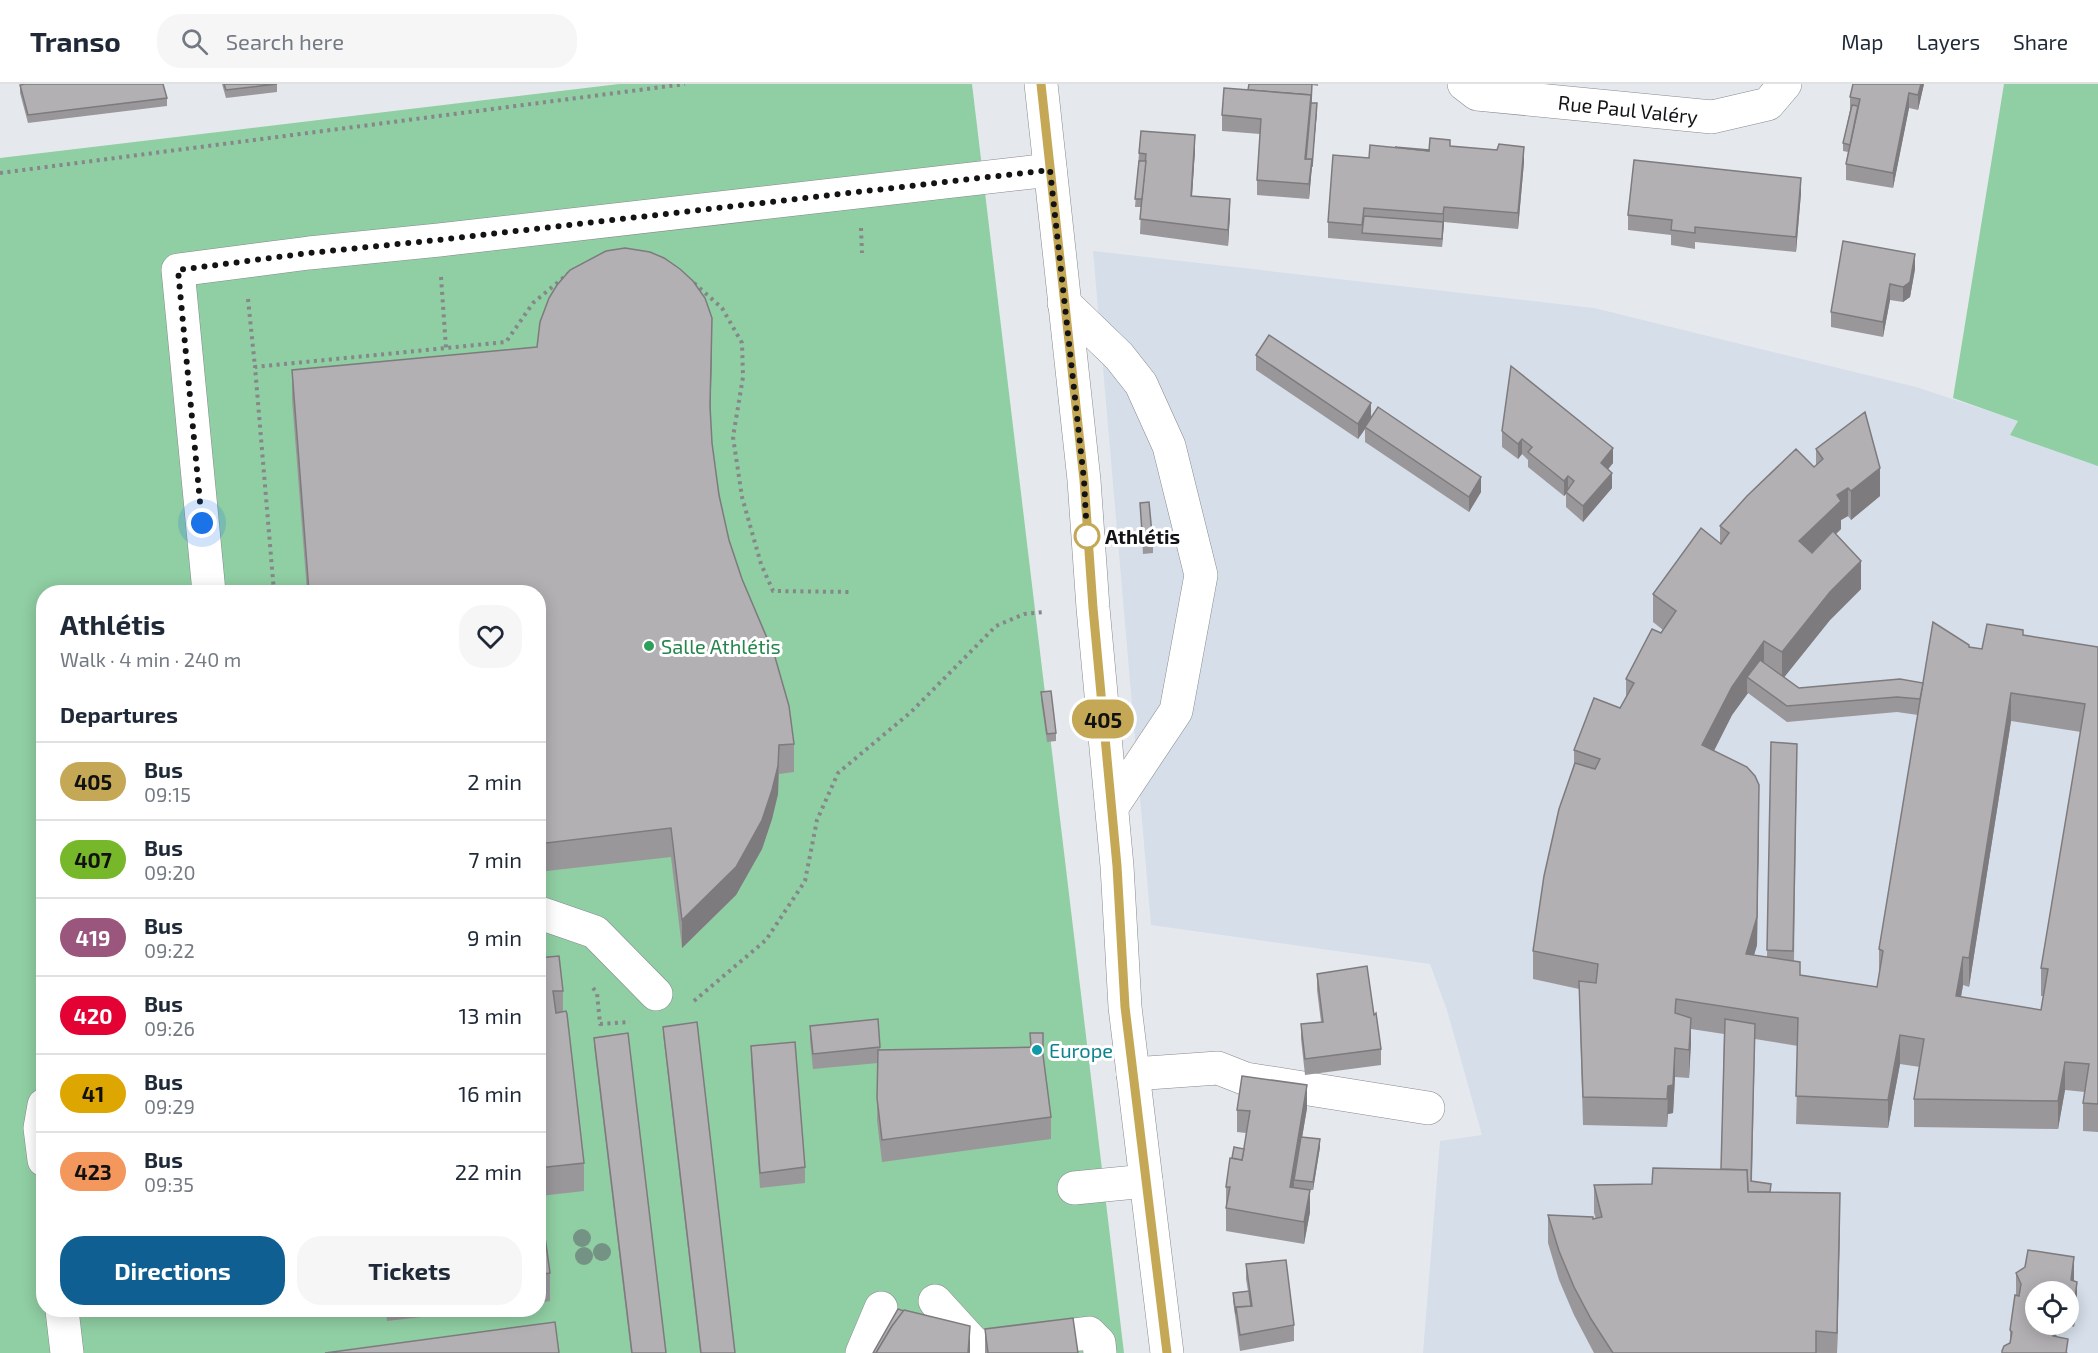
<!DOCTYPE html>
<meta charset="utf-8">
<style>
body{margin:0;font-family:"Exo 2",sans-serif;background:#f6f6f7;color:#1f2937;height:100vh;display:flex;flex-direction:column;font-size:22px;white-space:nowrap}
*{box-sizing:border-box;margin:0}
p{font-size:20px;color:#747a83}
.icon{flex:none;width:33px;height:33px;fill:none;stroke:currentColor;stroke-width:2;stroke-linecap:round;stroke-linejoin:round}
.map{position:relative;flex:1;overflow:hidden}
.drawer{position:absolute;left:36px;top:501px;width:510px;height:732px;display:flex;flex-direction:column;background:#fff;border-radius:24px;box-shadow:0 3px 15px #0003}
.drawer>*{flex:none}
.badge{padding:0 12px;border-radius:20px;font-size:21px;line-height:39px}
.fabs{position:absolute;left:2025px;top:1197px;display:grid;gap:12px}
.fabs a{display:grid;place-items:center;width:54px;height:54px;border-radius:50%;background:#fff;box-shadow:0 3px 15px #0003;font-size:30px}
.you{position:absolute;width:30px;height:30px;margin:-15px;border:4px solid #fff;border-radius:50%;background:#1a73e8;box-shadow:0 0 0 9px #1a73e833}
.map>.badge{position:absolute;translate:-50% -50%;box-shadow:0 0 0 3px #fff}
h2{padding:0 24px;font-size:22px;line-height:54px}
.round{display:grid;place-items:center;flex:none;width:63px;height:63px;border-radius:24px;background:#f6f6f7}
.headline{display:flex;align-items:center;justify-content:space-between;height:102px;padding:0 24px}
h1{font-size:28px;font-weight:700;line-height:45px}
.primary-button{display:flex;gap:12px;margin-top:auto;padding:12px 24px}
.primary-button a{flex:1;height:69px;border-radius:24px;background:#0f5f92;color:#fff;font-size:24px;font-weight:700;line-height:69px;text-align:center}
.primary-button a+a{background:#f6f6f7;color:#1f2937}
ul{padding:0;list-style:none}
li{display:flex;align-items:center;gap:18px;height:78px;padding:0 24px;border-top:2px solid #e0e1e3}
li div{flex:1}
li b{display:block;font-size:22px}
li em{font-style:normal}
li .badge{min-width:66px;font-weight:700;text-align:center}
header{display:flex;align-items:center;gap:36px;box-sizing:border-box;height:84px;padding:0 30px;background:#fff;border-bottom:2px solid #e0e1e3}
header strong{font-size:28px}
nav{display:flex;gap:33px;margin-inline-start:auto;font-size:21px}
.search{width:420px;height:54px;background:#f6f6f7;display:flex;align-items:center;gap:15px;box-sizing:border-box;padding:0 21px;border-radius:24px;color:#747a83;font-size:22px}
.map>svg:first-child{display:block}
</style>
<header>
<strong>Transo</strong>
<div class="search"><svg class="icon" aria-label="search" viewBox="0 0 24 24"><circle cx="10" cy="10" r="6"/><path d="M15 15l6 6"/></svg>Search here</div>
<nav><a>Map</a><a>Layers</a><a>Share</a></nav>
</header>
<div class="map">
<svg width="2098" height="1269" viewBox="0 0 2098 1269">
<rect width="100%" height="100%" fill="#e5e9ed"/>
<path fill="#d5dee9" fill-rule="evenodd" d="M 1093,167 L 1594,224 L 1916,303 L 2098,363 L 2098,1269 L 1423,1269 L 1440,1057 L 1482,1051 L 1447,926 L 1430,880 L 1151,841 ZM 2036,1208 L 2068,1208 L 2068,1240 L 2036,1240 Z"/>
<g fill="#90cea3" fill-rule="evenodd">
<path d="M 619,0 L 972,0 L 1124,1269 L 0,1269 L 0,74 ZM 44,508 L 538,508 L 538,1226 L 44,1226 Z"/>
<polygon points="2004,0 2098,0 2098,382 2010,351 2018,337 1953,314"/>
</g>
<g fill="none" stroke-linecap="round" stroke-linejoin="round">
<g stroke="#86898e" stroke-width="34">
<g id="minor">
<polyline points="1041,0 1084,396 1093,524 1117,782 1125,923 1167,1269"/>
<polyline points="1464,0 1477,10 1712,33 1768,20 1785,0"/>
<polyline points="1064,219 1119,272 1141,300 1169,362 1201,491 1176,627 1112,723"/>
<polyline points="209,508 178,186 309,169 439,156 1050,86"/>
<polyline points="538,830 543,830 595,848 656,910"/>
<polyline points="1133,990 1218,984 1246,995 1428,1024"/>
<polyline points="44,1021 40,1044 44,1076"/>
<polyline points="1074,1104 1146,1097"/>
<polyline points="935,1217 977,1263 1089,1249 1099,1259 1100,1269"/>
<polyline points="62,1226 67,1269"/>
<polyline points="862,1269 881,1224"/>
</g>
</g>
<g stroke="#85878a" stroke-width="4" stroke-dasharray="3 4.5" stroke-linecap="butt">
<polyline points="0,89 685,0"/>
<polyline points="861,144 862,169"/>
<polyline points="441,193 446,264"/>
<polyline points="694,199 722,224 742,259 743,293 733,353 742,413 761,480 773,507 851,508"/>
<polyline points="248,215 255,283"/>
<polyline points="274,508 255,283 506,258 533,219 569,189"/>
<polyline points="593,904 597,909 600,940 630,938"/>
<polyline points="694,917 766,856 805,797 817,736 838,689 911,628 996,542 1024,530 1045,528"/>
</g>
<use href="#minor" stroke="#fff" stroke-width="33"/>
</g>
<g fill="#759384">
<circle cx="582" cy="1154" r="9"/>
<circle cx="602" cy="1168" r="9"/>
<circle cx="584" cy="1172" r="9"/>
</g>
<g fill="#9a979b" fill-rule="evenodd">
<polygon points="222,0 277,0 277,8 226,14"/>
<polygon points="1249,0 1318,0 1318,2 1312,1 1311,19 1317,27 1309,115 1257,111 1257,96 1260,50 1222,47 1222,31 1248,6"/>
<polygon points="1924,0 1918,26 1909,24 1893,104 1846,96 1846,80 1848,68 1843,67 1843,59 1850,26 1850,13"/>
<polygon points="20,1 167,14 167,22 28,39 20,9"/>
<polygon points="1450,62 1524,78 1518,145 1444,138 1442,163 1328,154 1328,138 1369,74 1429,66"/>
<polygon points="1195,66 1192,112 1230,130 1228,162 1140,150 1141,123 1135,123 1139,69"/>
<polygon points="1801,109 1796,168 1695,158 1695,165 1671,161 1671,151 1628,146 1628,131"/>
<polygon points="1915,185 1910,213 1903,218 1890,216 1883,253 1831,243 1831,228"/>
<polygon points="712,262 710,330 712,359 719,411 729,456 794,660 794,688 779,690 778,710 772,735 762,765 736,811 682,864 671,773 538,788 538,508 307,508 292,315 292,286"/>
<polygon points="1256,271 1371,333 1481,408 1469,428 1365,358 1365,345 1358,355 1256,286"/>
<polygon points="1502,347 1613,379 1608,385 1612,404 1583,438 1566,423 1566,410 1564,412 1528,383 1528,376 1522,370 1518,375 1502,363"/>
<path d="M 1816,365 L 1880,412 L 1851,436 L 1848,432 L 1841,436 L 1841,445 L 1836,450 L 1861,505 L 1830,536 L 1784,593 L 1799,604 L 1923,599 L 1969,563 L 1982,565 L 2023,551 L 2098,563 L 2098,1048 L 2083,1047 L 2083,1019 L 2085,1008 L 2065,1006 L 2058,1045 L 1914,1043 L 1914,1015 L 1920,983 L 1900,980 L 1888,1044 L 1796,1040 L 1798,962 L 1755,955 L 1752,1097 L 1771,1108 L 1840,1137 L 1837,1269 L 1594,1269 L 1574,1231 L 1559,1196 L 1548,1159 L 1548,1131 L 1596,1135 L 1594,1129 L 1594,1101 L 1652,1100 L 1721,1085 L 1724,950 L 1691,945 L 1689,994 L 1675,993 L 1673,1029 L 1668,1030 L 1667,1043 L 1583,1041 L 1579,905 L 1533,895 L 1533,867 L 1574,680 L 1574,666 L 1620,624 L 1626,613 L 1626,595 L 1663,546 L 1653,538 L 1653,510 L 1720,459 L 1720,442 L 1814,383 L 1816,382 ZM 1748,609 L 1787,638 L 1897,628 L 1918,631 L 1879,865 L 1879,891 L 1877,903 L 1800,891 L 1794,877 L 1797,660 L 1771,658 L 1767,873 L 1754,871 L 1757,861 L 1759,729 L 1714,667 L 1732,631 ZM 2011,637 L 2081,648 L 2041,884 L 2041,912 L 2043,912 L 2041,926 L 1961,913 L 1963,901 L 1969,903 Z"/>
<polygon points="1140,419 1153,461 1153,469 1143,470"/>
<polygon points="1041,608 1056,649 1056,657 1047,658 1041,616"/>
<polygon points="538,874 563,907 563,927 584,1079 584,1107 540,1112 550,1189 550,1217 538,1219"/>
<polygon points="1317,890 1374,931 1381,965 1381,981 1305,991 1301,955 1301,940 1321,938 1317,906"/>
<polygon points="878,935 880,966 1043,967 1043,975 1051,1033 1051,1055 882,1078 877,1036 878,979 813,985 810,957 810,942"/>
<polygon points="663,943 735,1269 700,1269 663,950"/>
<polygon points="594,954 666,1269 631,1269 594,962"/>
<polygon points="751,962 805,1083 805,1099 760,1104 751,977"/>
<polygon points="1307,1024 1302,1053 1320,1063 1313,1106 1310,1106 1310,1128 1304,1160 1226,1147 1226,1103 1232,1074 1244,1065 1246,1049 1237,1048 1237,1026"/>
<polygon points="1246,1180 1294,1241 1294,1257 1240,1267 1233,1217 1233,1209 1248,1207 1246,1195"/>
<polygon points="2016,1189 2074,1197 2077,1220 2074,1243 2063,1240 2068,1240 2068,1208 2036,1208 2056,1253 2068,1269 2002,1269 2002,1267 2010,1259 2010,1246 2016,1211"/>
<polygon points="386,1226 481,1226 387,1237"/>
<polygon points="985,1245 1078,1269 985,1269"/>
</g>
<g fill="#7d7b7e">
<polygon points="1921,0 1924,0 1918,26 1918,11"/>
<polygon points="1909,9 1909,24 1893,104 1893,89"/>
<polygon points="1317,19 1317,27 1309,115 1309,100"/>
<polygon points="1195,51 1195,66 1191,127 1191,112"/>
<polygon points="1524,63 1524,78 1518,145 1518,129"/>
<polygon points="1801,94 1801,109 1796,168 1796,153"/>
<polygon points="1230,115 1230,130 1228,162 1228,146"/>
<polygon points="1444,123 1444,138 1442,163 1443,130"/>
<polygon points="1915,170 1915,185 1910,213 1903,218 1903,203"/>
<polygon points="1890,200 1890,216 1883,253 1883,238"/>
<polygon points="712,234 712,262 710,350 710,322"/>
<polygon points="1371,319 1371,335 1365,343 1365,345 1358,355 1358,340"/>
<polygon points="1522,355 1522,370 1518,375 1518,360"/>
<polygon points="1613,364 1613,379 1601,394 1601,379"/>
<polygon points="1880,384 1880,412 1851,436 1851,407"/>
<polygon points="1612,389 1612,404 1583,438 1583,422"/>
<polygon points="1568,392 1568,407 1566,408 1566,410 1564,412 1564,397"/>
<polygon points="1481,393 1481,408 1469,428 1469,413"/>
<polygon points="1848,404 1848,432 1841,436 1841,445 1799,485 1799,457 1837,411"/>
<polygon points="1861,477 1861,505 1830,536 1782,596 1782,568 1830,508"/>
<polygon points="1764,557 1764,585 1747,593 1747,608 1748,609 1732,631 1702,690 1702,661 1732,603"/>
<polygon points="2011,609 2011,637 1969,903 1969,874"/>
<polygon points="779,661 778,710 772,735 762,765 736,811 682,864 682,836"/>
<polygon points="1759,729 1757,861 1746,898 1746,870"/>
<polygon points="1963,873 1963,901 1956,940 1956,912"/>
<polygon points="1691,934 1691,962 1689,994 1689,966"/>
<polygon points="1900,951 1900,980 1888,1044 1888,1016"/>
<polygon points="1675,964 1675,993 1673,1029 1668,1030 1667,1043 1668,1002"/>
<polygon points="2065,978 2065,1006 2058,1045 2058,1017"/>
<polygon points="1307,1001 1307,1024 1295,1096 1294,1096 1294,1101 1290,1126 1290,1103"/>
<polygon points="1320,1055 1320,1063 1313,1106 1313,1098"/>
<polygon points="1310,1106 1310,1128 1304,1160 1304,1138"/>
<polygon points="1840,1109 1840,1137 1837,1269 1837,1249"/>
<polygon points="2074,1173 2074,1195 2071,1219 2071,1196"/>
<polygon points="2077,1198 2077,1220 2074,1243 2074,1221"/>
<polygon points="2055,1240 2058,1240 2054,1269 2053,1252"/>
<polygon points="970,1242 970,1269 968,1269"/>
</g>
<g fill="#b3b0b4" stroke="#7d7b7e" stroke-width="1.5" fill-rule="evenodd">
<polygon points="25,0 163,0 167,14 28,31 20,1"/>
<polygon points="224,0 277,0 226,6"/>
<polygon points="1249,0 1312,0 1311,19 1311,11 1248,6"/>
<polygon points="1853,0 1921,0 1918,11 1909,9 1893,89 1846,80 1860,15 1850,13"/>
<polygon points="1224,4 1311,11 1305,75 1312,75 1309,100 1257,96 1261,35 1222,31"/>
<polygon points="1311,19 1317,19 1312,83 1312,75 1306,75"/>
<polygon points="1852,21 1858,22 1850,61 1843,59"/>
<polygon points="1141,47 1195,51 1191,112 1230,115 1228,146 1140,135 1146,70 1139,69"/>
<polygon points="1430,54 1450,56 1450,62 1497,66 1499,60 1524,63 1518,129 1444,123 1443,130 1364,124 1362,141 1328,138 1333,71 1369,74 1370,61 1429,67"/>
<polygon points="1395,63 1429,66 1429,67"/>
<polygon points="1634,76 1801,94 1796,153 1695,143 1695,149 1671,146 1672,136 1628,131"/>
<polygon points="1139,77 1146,77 1142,115 1135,115"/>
<polygon points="1364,132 1443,138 1442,155 1362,149"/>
<polygon points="1843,157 1915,170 1910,198 1903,203 1890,200 1883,238 1831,228"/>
<polygon points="625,164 650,168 664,174 680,185 693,197 705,214 712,234 710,322 712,359 719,411 729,456 742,495 775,573 789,622 794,660 779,661 778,682 772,706 762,736 736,783 682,836 671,744 538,760 538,508 309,508 292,286 537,263 540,238 549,214 557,201 570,186 606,167"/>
<polygon points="1269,251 1371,319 1358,340 1256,271"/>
<polygon points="1511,282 1613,364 1601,379 1612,389 1583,422 1566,408 1574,397 1568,392 1564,397 1528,368 1532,363 1522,355 1518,360 1502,347"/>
<polygon points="1378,323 1481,393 1469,413 1365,343"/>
<path d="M 1865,328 L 1880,384 L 1851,407 L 1848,404 L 1837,411 L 1841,417 L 1799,457 L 1812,469 L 1833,447 L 1861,477 L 1830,508 L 1782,568 L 1764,557 L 1732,603 L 1702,661 L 1747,683 L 1755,692 L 1759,701 L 1757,833 L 1746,870 L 1800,878 L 1800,891 L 1877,903 L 1883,867 L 1879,865 L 1933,538 L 1969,561 L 1969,563 L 1982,565 L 1987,540 L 2023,546 L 2023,551 L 2098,563 L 2098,1020 L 2083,1019 L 2089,980 L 2065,978 L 2058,1017 L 1914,1015 L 1924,955 L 1900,951 L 1888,1016 L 1796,1012 L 1798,934 L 1676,915 L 1675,929 L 1691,934 L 1689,966 L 1675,964 L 1673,1001 L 1668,1002 L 1667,1015 L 1583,1013 L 1579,897 L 1596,899 L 1598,880 L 1533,867 L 1544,792 L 1559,725 L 1575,679 L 1595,685 L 1600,675 L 1574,666 L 1594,614 L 1620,624 L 1634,599 L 1626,595 L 1652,545 L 1661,549 L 1676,527 L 1653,510 L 1701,444 L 1721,460 L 1729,449 L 1720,442 L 1747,412 L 1796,365 L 1814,383 L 1823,375 L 1816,365 ZM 2011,609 L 2085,620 L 2041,884 L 2048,885 L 2041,926 L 1956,912 L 1963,873 L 1969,874 Z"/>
<polygon points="1149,418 1153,461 1143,462 1140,419"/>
<polygon points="1760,576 1799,604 1900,595 1923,599 1920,615 1897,613 1787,622 1747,593"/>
<polygon points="1051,607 1056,649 1047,650 1041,608"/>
<polygon points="1771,658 1797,660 1793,867 1767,866"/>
<polygon points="559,872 563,907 553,907 556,929 566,927 567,930 584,1079 538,1084 538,874"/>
<polygon points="1367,882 1374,931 1376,929 1381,965 1305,975 1301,940 1323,938 1317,890"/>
<polygon points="878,935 880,963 813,970 810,942"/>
<polygon points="1725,935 1755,940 1751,1097 1771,1100 1770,1108 1748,1108 1747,1086 1721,1085"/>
<polygon points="697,938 735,1269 701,1269 663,943"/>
<polygon points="628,949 666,1269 632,1269 594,954"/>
<polygon points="1030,949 1043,949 1043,967 1042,967 1042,963 1031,963"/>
<polygon points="795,958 805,1083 760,1089 751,962"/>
<polygon points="1042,963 1051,1033 882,1056 877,1014 878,966"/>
<polygon points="1242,992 1307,1001 1290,1103 1310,1106 1304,1138 1226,1124 1230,1103 1226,1103 1230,1074 1242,1076 1250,1027 1237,1026"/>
<polygon points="1301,1053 1320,1055 1313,1098 1294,1096"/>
<polygon points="1234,1063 1244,1065 1242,1076 1232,1074"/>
<polygon points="1653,1084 1747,1086 1748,1108 1840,1109 1837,1249 1816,1247 1816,1269 1613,1269 1591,1235 1574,1203 1559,1167 1548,1131 1593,1133 1593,1135 1602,1133 1594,1101 1652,1100"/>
<polygon points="538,1102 550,1189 538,1191"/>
<polygon points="2028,1166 2074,1173 2071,1196 2077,1198 2074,1221 2068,1220 2068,1208 2036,1208 2036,1240 2055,1240 2053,1252 2068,1255 2066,1269 2002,1269 2002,1267 2004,1262 2010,1259 2012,1248 2010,1246 2015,1211 2019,1212 2021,1200 2016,1189 2025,1183"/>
<polygon points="1286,1176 1294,1241 1240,1251 1236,1223 1252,1222 1246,1180"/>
<polygon points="1249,1207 1251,1222 1236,1223 1236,1230 1233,1209"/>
<polygon points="898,1225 904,1227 892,1242 876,1269 873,1269"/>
<polygon points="904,1226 970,1242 968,1269 876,1269 892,1242"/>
<polygon points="1073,1234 1078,1269 988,1269 985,1245"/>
<polygon points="555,1238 559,1269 325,1269"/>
</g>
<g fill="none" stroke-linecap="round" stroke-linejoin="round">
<g stroke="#fff" stroke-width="14">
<polyline id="line" points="1041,0 1084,396 1093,524 1117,782 1125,923 1167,1269"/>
</g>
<use href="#line" stroke="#c4a856" stroke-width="9"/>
<polyline stroke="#121315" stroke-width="6" stroke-dasharray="0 10.8" points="202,439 178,186 309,169 438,156 1050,86 1084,396 1087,452"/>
</g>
<circle fill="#fff" stroke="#c4a856" stroke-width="3" cx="1087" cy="452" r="12"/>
<circle fill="#2e9e5b" stroke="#fff" stroke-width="2" cx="649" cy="562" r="6"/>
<circle fill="#0f9aa8" stroke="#fff" stroke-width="2" cx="1037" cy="966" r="6"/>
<g text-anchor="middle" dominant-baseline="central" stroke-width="6" stroke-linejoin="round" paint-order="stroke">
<g font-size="20" fill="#121315" stroke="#fff">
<text transform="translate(1628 25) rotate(6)">Rue Paul Valéry</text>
</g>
<g font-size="20" font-weight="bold" fill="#121315" stroke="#fff" text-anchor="start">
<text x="1105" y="452">Athlétis</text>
</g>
<g font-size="20" fill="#27864d" stroke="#fff" text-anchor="start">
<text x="661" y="562">Salle Athlétis</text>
</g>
<g font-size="20" fill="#0d838f" stroke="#fff" text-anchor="start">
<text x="1049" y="966">Europe</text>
</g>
</g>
</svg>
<div class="fabs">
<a><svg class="icon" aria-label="locate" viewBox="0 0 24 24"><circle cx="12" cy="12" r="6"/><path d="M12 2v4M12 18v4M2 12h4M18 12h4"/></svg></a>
</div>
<div class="you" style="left:202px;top:439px"></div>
<b class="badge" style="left:1103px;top:635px;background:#c4a856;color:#111">405</b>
<section class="drawer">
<div class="headline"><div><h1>Athlétis</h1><p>Walk · 4 min · 240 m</p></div><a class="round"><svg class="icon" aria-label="heart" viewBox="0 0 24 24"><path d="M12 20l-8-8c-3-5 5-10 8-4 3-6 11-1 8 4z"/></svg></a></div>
<h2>Departures</h2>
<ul>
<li><span class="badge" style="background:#c4a856;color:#111">405</span><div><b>Bus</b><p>09:15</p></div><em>2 min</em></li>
<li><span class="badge" style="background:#76b82a;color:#111">407</span><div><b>Bus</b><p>09:20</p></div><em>7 min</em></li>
<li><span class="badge" style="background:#9b567e;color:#fff">419</span><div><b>Bus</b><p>09:22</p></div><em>9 min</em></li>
<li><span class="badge" style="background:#e40134;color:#fff">420</span><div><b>Bus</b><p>09:26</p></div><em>13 min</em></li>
<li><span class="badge" style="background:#dea600;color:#111">41</span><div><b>Bus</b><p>09:29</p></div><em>16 min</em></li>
<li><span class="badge" style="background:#f3975d;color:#111">423</span><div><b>Bus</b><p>09:35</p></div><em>22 min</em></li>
</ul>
<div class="primary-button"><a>Directions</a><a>Tickets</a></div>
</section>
</div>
